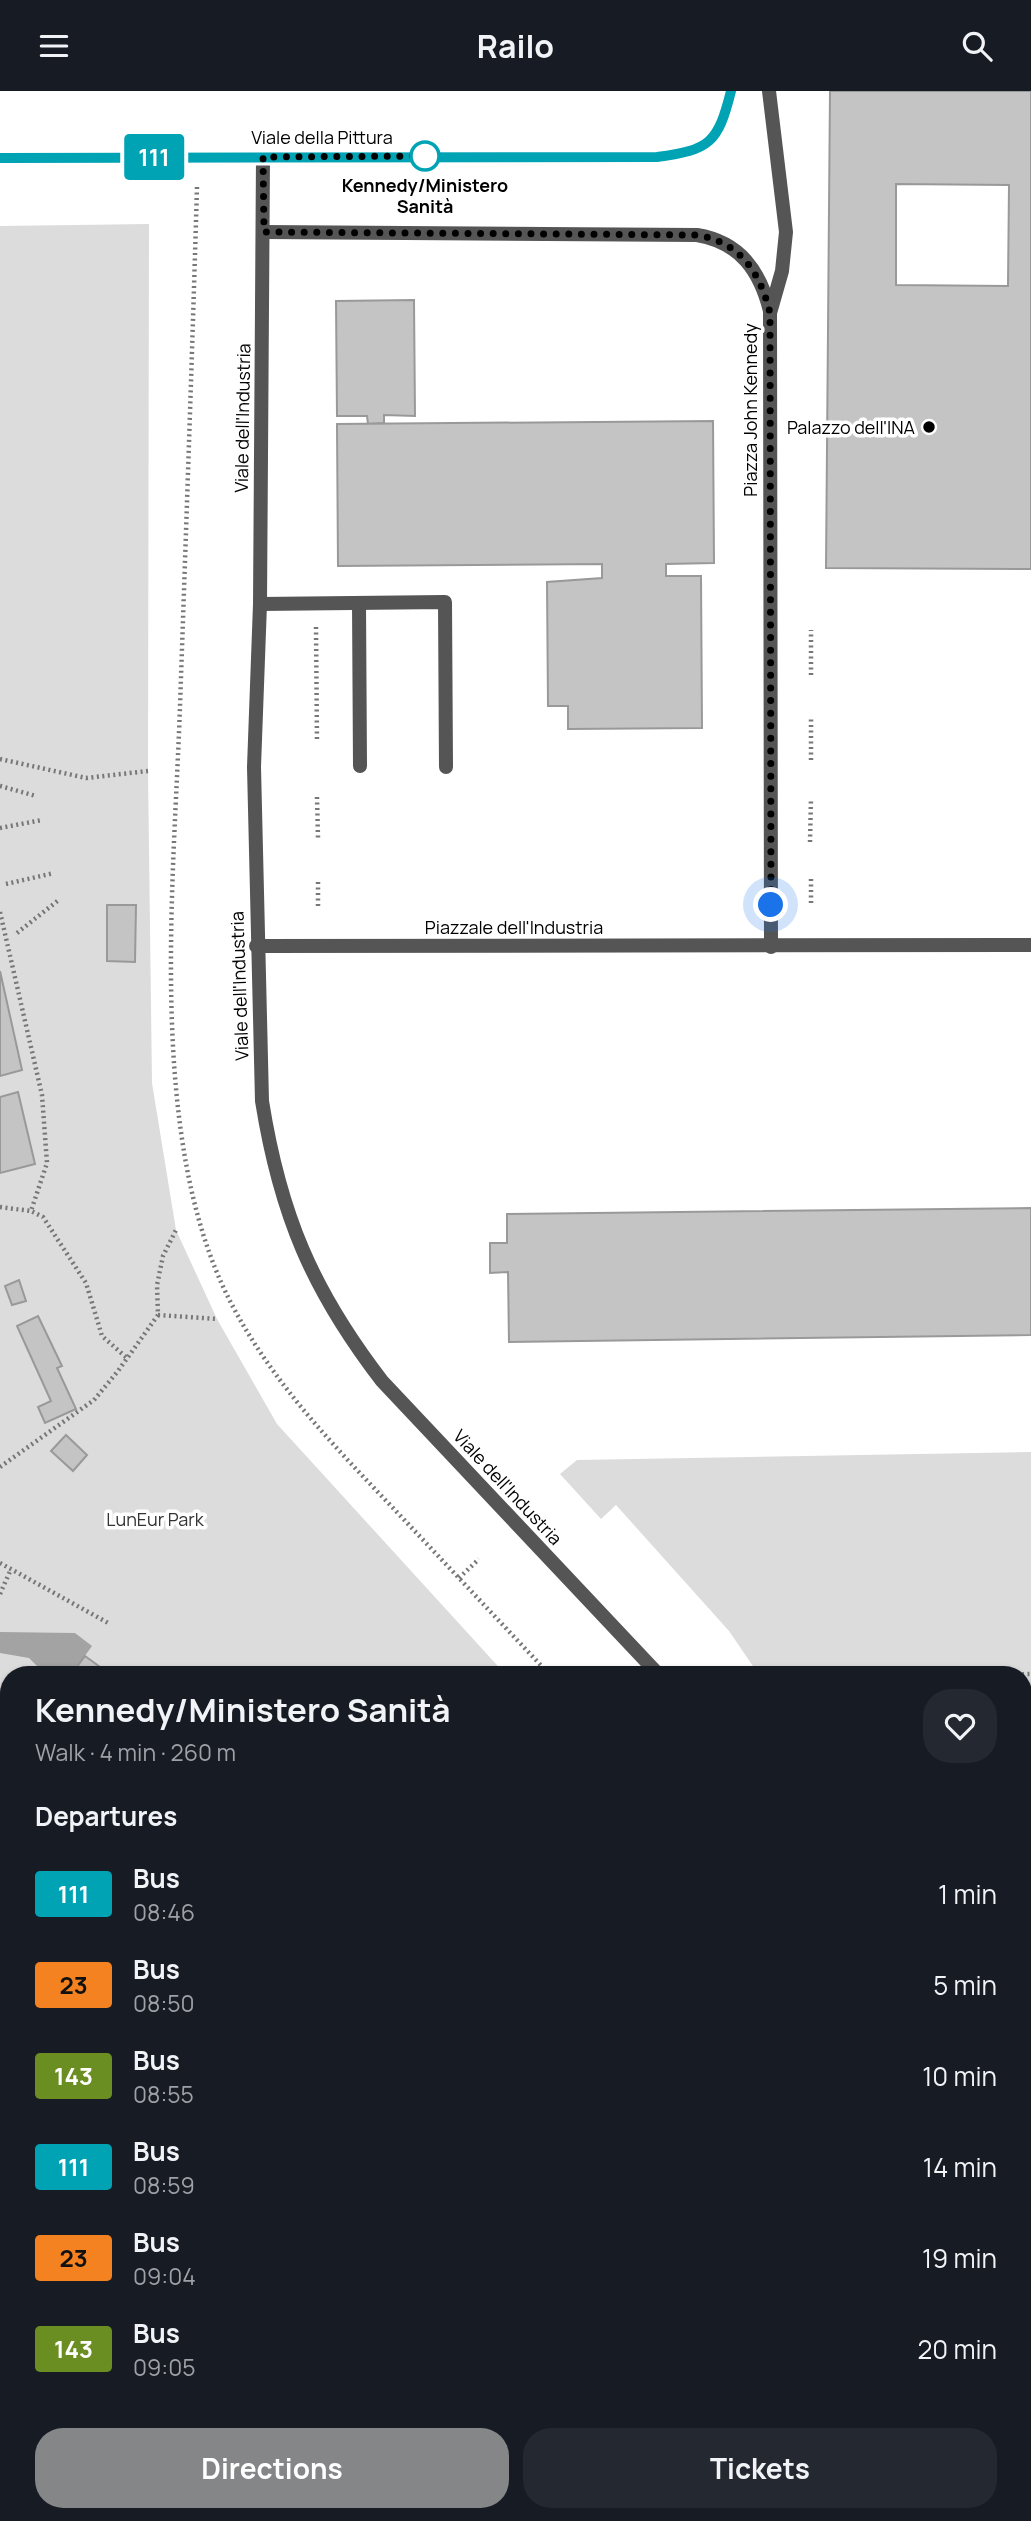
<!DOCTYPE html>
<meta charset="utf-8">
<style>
body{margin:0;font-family:Manrope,sans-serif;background:#242831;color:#f1f3f6;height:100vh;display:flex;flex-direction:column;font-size:26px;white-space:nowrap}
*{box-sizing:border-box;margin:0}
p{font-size:23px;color:#9ea1a6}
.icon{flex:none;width:38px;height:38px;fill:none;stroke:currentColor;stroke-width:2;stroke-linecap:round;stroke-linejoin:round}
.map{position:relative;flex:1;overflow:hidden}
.sheet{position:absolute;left:0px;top:1575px;width:1032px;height:856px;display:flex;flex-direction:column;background:#171b24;border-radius:28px 28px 0 0;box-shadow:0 2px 5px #0004}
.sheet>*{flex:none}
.badge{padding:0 14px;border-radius:5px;font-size:24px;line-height:46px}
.you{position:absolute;width:35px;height:35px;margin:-18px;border:5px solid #fff;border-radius:50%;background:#1a73e8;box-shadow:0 0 0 10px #1a73e833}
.map>.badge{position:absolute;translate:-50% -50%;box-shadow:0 0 0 4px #fff}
h2{padding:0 35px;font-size:26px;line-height:63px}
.round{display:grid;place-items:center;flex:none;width:74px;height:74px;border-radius:28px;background:#242831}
.overview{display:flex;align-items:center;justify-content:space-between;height:119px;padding:0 35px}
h1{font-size:33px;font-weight:700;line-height:52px}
.cta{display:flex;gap:14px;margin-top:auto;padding:14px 35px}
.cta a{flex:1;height:80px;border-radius:28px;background:#858687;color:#fff;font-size:28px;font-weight:700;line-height:80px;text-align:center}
.cta a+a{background:#242831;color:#f1f3f6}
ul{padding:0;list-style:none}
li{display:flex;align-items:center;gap:21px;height:91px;padding:0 35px}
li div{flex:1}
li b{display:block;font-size:26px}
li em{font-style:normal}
li .badge{min-width:77px;font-weight:700;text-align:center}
header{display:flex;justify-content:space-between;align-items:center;height:91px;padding:0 35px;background:#171b24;font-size:32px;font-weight:700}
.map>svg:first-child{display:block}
</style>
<header><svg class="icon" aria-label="menu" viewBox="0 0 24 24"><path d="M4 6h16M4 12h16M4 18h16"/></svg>Railo<svg class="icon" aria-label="search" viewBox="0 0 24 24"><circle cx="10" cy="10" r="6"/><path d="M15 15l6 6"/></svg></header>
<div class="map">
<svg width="1031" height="2430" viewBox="0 0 1031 2430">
<rect width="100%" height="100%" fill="#fff"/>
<g fill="#dcdcdc">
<polygon points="149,133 148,680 152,992 176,1139 217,1228 277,1333 506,1584 9,1584 9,2288 0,2285 0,135"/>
<polygon points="1031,1361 1031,1888 1024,1876 1024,1584 759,1584 729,1540 616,1414 601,1428 560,1383 577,1369"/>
<polygon points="24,2422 914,2422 914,2430 27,2430"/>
</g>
<g fill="#a3a3a3">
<polygon points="0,1541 75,1542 92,1555 71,1584 46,1584 29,1567 0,1562"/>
<polygon points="9,1757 9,1954 0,1940 0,1767"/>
</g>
<g fill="#c4c4c4" stroke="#999" stroke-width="2" fill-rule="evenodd">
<path d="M 830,0 L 1031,0 L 1031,478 L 826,477 ZM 896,93 L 1009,94 L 1008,195 L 896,194 Z"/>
<polygon points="414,209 415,325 384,324 384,332 368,333 367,325 337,325 336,210"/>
<polygon points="713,330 714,472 666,473 666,485 701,485 702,637 568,638 568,615 548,615 547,491 602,487 602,473 338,475 337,333"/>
<polygon points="107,814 136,814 135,871 107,870"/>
<polygon points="0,880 22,979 0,985"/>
<polygon points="18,1001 35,1073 0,1082 0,1006"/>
<polygon points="1031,1117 1031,1244 509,1251 508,1181 490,1182 490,1152 507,1152 507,1123"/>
<polygon points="19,1189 26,1210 12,1214 5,1195"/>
<polygon points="38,1225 62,1275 57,1277 76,1318 45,1332 38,1316 51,1310 17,1235"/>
<polygon points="66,1344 87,1364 73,1380 51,1360"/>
<polygon points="85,1565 111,1584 71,1584"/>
<polygon points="9,1602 9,1678 0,1651 0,1607"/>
<rect x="606" y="2422" width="204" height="8"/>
<polygon points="872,2422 902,2422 903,2430 874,2430"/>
</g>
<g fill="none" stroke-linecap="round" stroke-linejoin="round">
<g stroke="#777" stroke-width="4.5" stroke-dasharray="2 3.5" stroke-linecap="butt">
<path d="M 197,96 C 192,269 186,442 180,615 C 174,794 147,1045 229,1208 C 270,1289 332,1353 394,1418 C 446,1473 498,1529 550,1584"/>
<polyline points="316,536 317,651"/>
<polyline points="811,584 811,539"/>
<polyline points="0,668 86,687 148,680"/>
<polyline points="811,669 811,626"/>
<polyline points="0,695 36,705"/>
<polyline points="317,706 318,747"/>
<polyline points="0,737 42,729"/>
<polyline points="810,751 811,707"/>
<polyline points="811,788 811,814"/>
<polyline points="318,791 318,817"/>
<polyline points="6,793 54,782"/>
<polyline points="0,821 42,1004 47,1072 31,1120 43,1126 86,1192 102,1245 127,1267"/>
<polyline points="17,842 60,808"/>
<polyline points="0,1116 31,1120"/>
<polyline points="158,1224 217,1228"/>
<polyline points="0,1376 94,1309 118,1280 158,1224 157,1194 163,1165 176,1139"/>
<polyline points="0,1472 110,1533"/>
<polyline points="459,1487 479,1468"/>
<polyline points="0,1503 11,1478"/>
<polyline points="884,1584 914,1584"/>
<polyline points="978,1584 1031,1583"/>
<polyline points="0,1600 4,1605"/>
<polyline points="0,1668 3,1661"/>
<polyline points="0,1690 9,1693"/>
<polyline points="0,1993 9,1999"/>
<polyline points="0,2084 9,2087"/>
<polyline points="0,2192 9,2179"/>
<polyline points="0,2362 9,2361"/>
<polyline points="269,2422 351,2430"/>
<polyline points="832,2422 833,2430"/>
<polyline points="933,2422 933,2430"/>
<polyline points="208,2430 208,2422"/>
</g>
<g stroke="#555" stroke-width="14">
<polyline points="359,512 360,675"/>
<polyline points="260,513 445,511 446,676"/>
<polyline points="0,2302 9,2305"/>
</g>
<g stroke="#555" stroke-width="14">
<polyline points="769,0 786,141 782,180 770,222 771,856"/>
<path d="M 263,66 L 260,513 L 254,676 L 262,1010 C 280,1123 312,1199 382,1290 L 659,1584"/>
<path d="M 0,67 L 657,66 C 710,59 718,52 731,0"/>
<path d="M 264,141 L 697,144 C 740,151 760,180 770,220"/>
<polyline points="256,855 1031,854"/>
<polyline points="1020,2430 1020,2422"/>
</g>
</g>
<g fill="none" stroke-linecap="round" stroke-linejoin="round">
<g stroke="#fff" stroke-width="16">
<path id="line" d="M 0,67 L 657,66 C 710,59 718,52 731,0"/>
</g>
<use href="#line" stroke="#00a3b4" stroke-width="10"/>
<path stroke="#000" stroke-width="7" stroke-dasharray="0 12.6" d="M 425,65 L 263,66 L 264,141 L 697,144 C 740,151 760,181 770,222 L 771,814"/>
</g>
<circle fill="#fff" stroke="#00a3b4" stroke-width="3.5" cx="425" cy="65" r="14"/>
<circle fill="#000" stroke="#fff" stroke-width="2.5" cx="929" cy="336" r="7"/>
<g text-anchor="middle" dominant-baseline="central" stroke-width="7" stroke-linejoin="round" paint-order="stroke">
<g font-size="18" fill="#000" stroke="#fff">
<text x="322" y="46">Viale della Pittura</text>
<text transform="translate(750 319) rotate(-90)">Piazza John Kennedy</text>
<text transform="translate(242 327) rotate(-89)">Viale dell'Industria</text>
<text x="514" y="836">Piazzale dell'Industria</text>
<text transform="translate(239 895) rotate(-92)">Viale dell'Industria</text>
<text transform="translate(508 1396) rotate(47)">Viale dell'Industria</text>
</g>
<g font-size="18" font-weight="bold" fill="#000" stroke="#fff">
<text x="425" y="94">Kennedy/Ministero<tspan x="425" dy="21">Sanità</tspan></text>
</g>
<g font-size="18" fill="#000" stroke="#fff" text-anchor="end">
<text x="915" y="336">Palazzo dell'INA</text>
</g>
<g font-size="18" fill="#333" stroke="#fff">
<text x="155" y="1428">LunEur Park</text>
</g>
</g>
</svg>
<div class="you" style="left:771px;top:814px"></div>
<b class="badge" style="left:154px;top:66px;background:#00a3b4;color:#fff">111</b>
<section class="sheet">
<div class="overview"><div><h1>Kennedy/Ministero Sanità</h1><p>Walk · 4 min · 260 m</p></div><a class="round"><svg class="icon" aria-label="heart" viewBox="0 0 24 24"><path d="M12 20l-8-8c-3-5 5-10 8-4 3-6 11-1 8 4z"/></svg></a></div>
<h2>Departures</h2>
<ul>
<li><span class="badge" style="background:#00a3b4;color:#fff">111</span><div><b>Bus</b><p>08:46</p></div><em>1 min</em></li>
<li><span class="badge" style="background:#f58220;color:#111">23</span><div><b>Bus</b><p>08:50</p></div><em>5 min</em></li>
<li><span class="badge" style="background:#6b8e23;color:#fff">143</span><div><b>Bus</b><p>08:55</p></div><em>10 min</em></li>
<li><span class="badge" style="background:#00a3b4;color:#fff">111</span><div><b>Bus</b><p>08:59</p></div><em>14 min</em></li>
<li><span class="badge" style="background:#f58220;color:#111">23</span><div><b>Bus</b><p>09:04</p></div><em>19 min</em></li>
<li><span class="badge" style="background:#6b8e23;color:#fff">143</span><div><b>Bus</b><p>09:05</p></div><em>20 min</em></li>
</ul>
<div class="cta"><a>Directions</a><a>Tickets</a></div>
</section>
</div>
